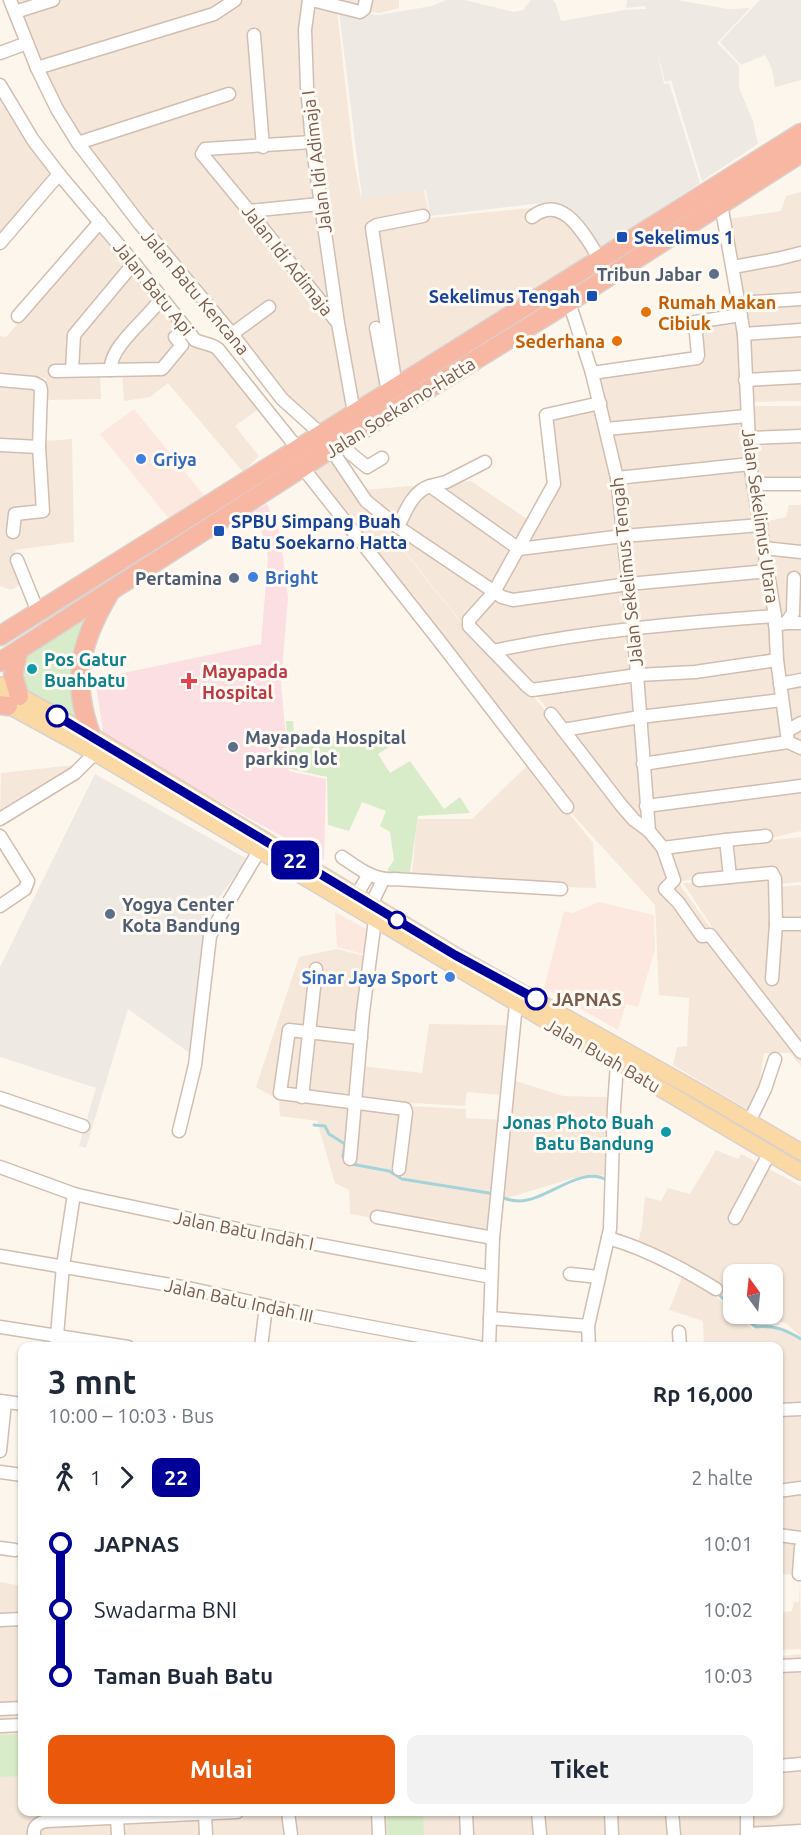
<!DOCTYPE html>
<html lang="id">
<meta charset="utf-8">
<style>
body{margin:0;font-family:Ubuntu,sans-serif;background:#f2f2f3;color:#1f2937;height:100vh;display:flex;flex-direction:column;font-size:22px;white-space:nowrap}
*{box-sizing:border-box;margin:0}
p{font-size:20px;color:#747a83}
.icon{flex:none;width:33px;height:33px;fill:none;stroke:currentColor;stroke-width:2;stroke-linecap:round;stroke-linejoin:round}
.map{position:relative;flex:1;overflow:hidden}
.drawer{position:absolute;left:18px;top:1342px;width:765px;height:474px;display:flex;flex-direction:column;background:#fff;border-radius:12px;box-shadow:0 2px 4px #0004}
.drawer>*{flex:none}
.badge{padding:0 12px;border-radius:9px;font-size:21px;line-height:39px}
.needle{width:39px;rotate:345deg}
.fabs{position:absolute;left:723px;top:1264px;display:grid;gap:12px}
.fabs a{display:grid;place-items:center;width:60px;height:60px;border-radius:12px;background:#fff;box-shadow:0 2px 4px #0004;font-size:30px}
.map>.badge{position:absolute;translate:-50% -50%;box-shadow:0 0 0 3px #fff}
.legs{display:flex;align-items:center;gap:9px;height:66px;padding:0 30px;font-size:20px}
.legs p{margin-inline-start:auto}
.headline{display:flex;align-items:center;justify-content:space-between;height:102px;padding:0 30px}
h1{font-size:33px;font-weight:700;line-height:45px}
.button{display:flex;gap:12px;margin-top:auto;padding:12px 30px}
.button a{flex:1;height:69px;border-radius:12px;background:#ea580c;color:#fff;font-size:24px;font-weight:700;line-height:69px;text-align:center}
.button a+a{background:#f2f2f3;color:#1f2937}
ul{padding:0 30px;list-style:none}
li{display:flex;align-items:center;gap:21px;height:66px;font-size:22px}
li i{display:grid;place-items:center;width:9px;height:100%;margin:0 8px;background:currentColor}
li i::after{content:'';width:15px;height:15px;margin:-8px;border:4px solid;border-radius:50%;background:#fff}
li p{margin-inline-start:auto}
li:first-child i{background:linear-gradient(#0000 50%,currentColor 0)}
li:last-child i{background:linear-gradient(currentColor 50%,#0000 0)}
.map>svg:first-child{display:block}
</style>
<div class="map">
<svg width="801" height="1835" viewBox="0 0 801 1835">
<rect width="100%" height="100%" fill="#fdf6ec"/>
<g fill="#f5e8da">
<polygon points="13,0 399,0 399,8 380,13 337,10 354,161 361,197 424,190 430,218 550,206 572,227 592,255 318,428 288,398 140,222 58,103"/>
<polygon points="0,84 59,174 0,243"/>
<polygon points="801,192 801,401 750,402 729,219 781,211 786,196"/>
<polygon points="100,229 187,332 219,353 260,408 235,426 259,456 243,472 168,383 150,397 124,401 122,372 100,372 101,399 47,400 46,378 0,374 0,336 6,337"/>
<polygon points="737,321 740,410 609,427 594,376 696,361 695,328"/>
<polygon points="0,382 37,387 34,442 0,438"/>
<polygon points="750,406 801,406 801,482 757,485"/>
<polygon points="596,408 613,481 619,535 523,545 550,494 545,417"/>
<polygon points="742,420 744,459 621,471 614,433"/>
<polygon points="72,439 74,542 15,550 26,582 11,590 0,586 0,446 45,452 45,441"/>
<polygon points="331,457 365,503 463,625 531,693 635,821 712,930 801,1050 801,1066 790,1053 764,1053 755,1114 673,1065 677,1047 687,1046 689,998 659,995 655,905 573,815 437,629 309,473"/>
<polygon points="747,471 751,521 625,531 622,481"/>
<polygon points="471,481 527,519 513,541 426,488 397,524 362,490"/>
<polygon points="427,492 510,551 492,589 402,526"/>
<polygon points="789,505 801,505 801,747 792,741 764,522 786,517"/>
<polygon points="371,509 488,595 462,623"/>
<polygon points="755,531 763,569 629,579 625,540"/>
<polygon points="620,543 622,582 498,596 517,551"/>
<polygon points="764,575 770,616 635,625 630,586"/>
<polygon points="623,587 627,626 490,648 470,627 497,599 502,604"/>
<polygon points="771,621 773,658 641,671 637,631"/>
<polygon points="627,635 629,670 530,686 498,656"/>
<polygon points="771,665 776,700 643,713 639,681"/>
<polygon points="631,679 634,714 565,730 534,693"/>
<polygon points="778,707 783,742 646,757 642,720"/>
<polygon points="635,723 644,820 639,821 568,733"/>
<polygon points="792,747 801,753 801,785 651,802 647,764"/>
<polygon points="529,764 593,843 596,888 384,882 412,874 417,819 472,819"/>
<polygon points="74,765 0,814 1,773"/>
<polygon points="801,791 801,831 771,838 666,845 652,831 650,808"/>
<polygon points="801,837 801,882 777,884 775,871 681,881 662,851"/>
<polygon points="773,878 774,887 801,885 801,1045 716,933 683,883"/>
<polygon points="337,949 364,956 349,1101 399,1109 394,1174 403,1179 409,1106 466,1109 466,1118 502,1120 490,1237 350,1214 349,1190 335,1183 317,1121 280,1116 279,1100 256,1087 299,957"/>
<polygon points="429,1024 508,1025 502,1095 467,1092 465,1106 358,1100 361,1066 422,1073"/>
<polygon points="510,1079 563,1096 607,1097 604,1175 574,1178 504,1199"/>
<polygon points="716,1150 738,1159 741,1154 801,1186 801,1337 786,1323 773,1320 755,1326 739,1314 772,1314 772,1275 734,1275 733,1309 712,1286 637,1246 642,1227 645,1197 661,1201 668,1188 690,1194"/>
<polygon points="683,1275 715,1295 734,1314 752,1329 780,1327 787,1329 801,1339 801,1406 779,1408 778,1347 704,1347 703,1321 669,1310"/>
<polygon points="801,1410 801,1570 800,1575 782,1574 782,1561 779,1560 779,1411"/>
<polygon points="800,1578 801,1649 782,1650 778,1613 792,1611 794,1602 799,1602"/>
<polygon points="0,1582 22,1586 22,1812 778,1812 779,1641 781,1656 801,1654 801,1835 0,1835"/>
</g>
<g fill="#fde8e0">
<polygon points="134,409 207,499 171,521 100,434"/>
<polygon points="599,902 654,915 655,949 638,1007 626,1004 618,1030 544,988 564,911 572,913"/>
<polygon points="335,912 372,932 363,954 337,947"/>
</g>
<g fill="#efe9e4">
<polygon points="446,0 465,0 514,12 523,10 531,0 553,0 556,4 561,21 625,10 646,9 645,6 626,8 627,0 677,0 728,9 750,8 717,43 739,65 739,88 753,121 758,144 702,181 671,80 665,82 657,50 664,84 669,83 700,183 599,249 562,205 550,202 430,216 426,190 362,198 339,11 379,15 432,6"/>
<polygon points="760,0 801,0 801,80 775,87 772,69 765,55 741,65 720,42"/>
<polygon points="95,774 247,859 208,913 203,944 194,1056 128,1009 86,1148 79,1146 96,1088 0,1057 0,967"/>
</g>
<polygon fill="#fbdfe3" points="267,504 280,534 288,597 281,684 289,771 326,779 324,860 104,737 95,679 261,644 268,558 265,540 252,512"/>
<g fill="#d8ecc9">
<polygon points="107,594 88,630 87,735 19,695 24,649"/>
<polygon points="286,721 293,721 294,734 361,738 365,743 371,740 375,746 384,741 389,747 378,754 390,773 410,761 444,809 460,797 470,813 418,816 410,872 388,872 388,869 394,860 390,832 380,826 386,811 362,802 349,831 328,825 327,777 290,769"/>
<polygon points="22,1734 22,1776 0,1777 0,1735"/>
<polygon points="386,1812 423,1812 424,1835 388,1835"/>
</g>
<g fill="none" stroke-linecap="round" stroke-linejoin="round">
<g stroke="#a5d3da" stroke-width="3">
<polyline points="314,1125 325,1126 329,1134 345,1144 343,1156 345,1160"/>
<polyline points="351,1164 389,1171 402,1179 495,1194"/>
<path d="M 501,1197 C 506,1199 514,1201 519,1201 C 547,1201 583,1163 608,1181"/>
<polyline points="717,1293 734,1309"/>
<path d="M 740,1314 L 756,1327 C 774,1325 786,1330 801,1339"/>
</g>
<g stroke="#d1beb0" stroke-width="15">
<g id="minor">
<polyline points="10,0 37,68 57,109 78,143 140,224 232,334 282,399 321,434"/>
<polyline points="309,0 305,30 307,87 312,142 338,323 354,413"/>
<polyline points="312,0 360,12 364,9 366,0"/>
<polyline points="15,12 53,0"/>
<polyline points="254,35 263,147"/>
<polyline points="0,53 27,43"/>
<polyline points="37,68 214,14 235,0"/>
<path d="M 0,85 L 33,140 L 59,174 L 134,263 L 195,340 C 203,344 211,343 218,349 L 298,449"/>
<polyline points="312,142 205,149 202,154 249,211 337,322"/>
<polyline points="78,143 229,94"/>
<polyline points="721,204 744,334 750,464 775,616 777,660 788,742 801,748"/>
<polyline points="249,211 320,204"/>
<path d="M 532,217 C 564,192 585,237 600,259"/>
<polyline points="0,243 59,174"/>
<polyline points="733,267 777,259 801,253"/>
<polyline points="569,302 592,373 617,478 633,622 649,831 663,848 726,840 766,836"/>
<polyline points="739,303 801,299"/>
<polyline points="18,316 100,222"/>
<polyline points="376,328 388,392"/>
<polyline points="232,334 269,307"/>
<polyline points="744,334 801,330"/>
<polyline points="72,370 74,335 134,263"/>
<path d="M 111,370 C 108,348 148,318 161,299"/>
<polyline points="55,371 162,369 182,345 175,337 186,329"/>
<polyline points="592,373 697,358 698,355 695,322 741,315"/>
<polyline points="0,380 34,383 40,386 41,390 39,447 43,511 15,514 13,532"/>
<polyline points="745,380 801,377"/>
<polyline points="396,387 372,228 377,225 423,216"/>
<polyline points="600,403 546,415 554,484 494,592 469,620 469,626 527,686 532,690 637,675 695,672 777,660"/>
<polyline points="606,429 747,416"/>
<polyline points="749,438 801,436"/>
<polyline points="343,442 350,453 367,467 382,458"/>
<polyline points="0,445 39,447"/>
<polyline points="331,449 366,501 398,527 502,597 513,600 629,584 768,571"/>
<polyline points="303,468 437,638 567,807"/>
<polyline points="617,478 750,464"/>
<polyline points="753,484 801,484"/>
<polyline points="430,486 446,482 485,462"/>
<path d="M 398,527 C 405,512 413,491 430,486 L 519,549 L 623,536 L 761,525"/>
<polyline points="764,548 801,552"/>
<polyline points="17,560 38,612"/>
<polyline points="786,623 801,623"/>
<polyline points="775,625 786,623 793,613 794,578"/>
<path d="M 493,651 C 585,631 680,623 775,616"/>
<polyline points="780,684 801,680"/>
<polyline points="551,714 621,805 634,820 649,831"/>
<polyline points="563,730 640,717 782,700"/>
<polyline points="787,731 801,723"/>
<polyline points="643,764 788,742"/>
<polyline points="646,806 801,786"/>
<polyline points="0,819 75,773 95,753"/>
<polyline points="0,836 28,881 25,889 0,906"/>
<polyline points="726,840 730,877"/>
<polyline points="663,848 674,880 665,889 678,902 702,936 710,935 801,1052"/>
<path d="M 342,857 C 358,868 374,881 394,879 L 561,889"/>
<polyline points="699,880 772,873 775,879 776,924 801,924"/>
<polyline points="356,896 369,874"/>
<polyline points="371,905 383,880"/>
<polyline points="772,979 776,924"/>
<polyline points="361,1038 289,1030 280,1093 405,1109 406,1112 399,1169"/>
<polyline points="302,1097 316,969"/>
<polyline points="0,1098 83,1126"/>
<polyline points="749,1122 765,1089 775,1059"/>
<polyline points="179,1131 195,1065 210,936 219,918 259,851"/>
<polyline points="350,1159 363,1012 375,920"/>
<polyline points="0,1167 74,1194 105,1201 257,1233 491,1277"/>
<polyline points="377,1217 493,1238"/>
<polyline points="735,1218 769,1154"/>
<path d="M 608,1238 C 647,1249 682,1268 716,1289"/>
<polyline points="0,1256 188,1288 313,1316 478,1347"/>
<polyline points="570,1274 599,1277"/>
<polyline points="490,1318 588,1326"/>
<polyline points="0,1327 128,1347"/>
<polyline points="679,1332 680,1347"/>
<polyline points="56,1347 63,1266 74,1194"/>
<polyline points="261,1347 266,1306"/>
<polyline points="489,1347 493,1238 516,1004"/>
<polyline points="589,1347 588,1326 610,1229 614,1107 617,1064"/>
<polyline points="0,1401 22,1404"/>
<polyline points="778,1410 801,1409"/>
<polyline points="0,1451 5,1402"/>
<polyline points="0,1472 22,1475"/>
<polyline points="778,1491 801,1488"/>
<polyline points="778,1535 801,1538"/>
<polyline points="0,1548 15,1550"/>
<polyline points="799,1574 801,1547"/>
<polyline points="0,1620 22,1619"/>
<polyline points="778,1666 801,1665"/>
<polyline points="0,1709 22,1708"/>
<polyline points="0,1726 22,1725"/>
<polyline points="778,1766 801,1764"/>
<polyline points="288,1812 291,1835"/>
<polyline points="378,1812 379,1835"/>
<polyline points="466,1812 467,1835"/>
<polyline points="538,1812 540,1835"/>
<polyline points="611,1812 612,1835"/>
<polyline points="672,1812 674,1835"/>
<polyline points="747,1812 747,1835"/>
<polyline points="205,1814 206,1835"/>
<polyline points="117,1819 118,1835"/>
<polyline points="747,1834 801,1831"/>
<path d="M 34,1835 C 33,1826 38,1823 46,1821 L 237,1812"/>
</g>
</g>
<g stroke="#dad1cd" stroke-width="18">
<g id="major">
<polyline points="0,685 91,735 455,955 701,1093 801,1152"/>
<polyline points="0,701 95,753 801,1172"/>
</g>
</g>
<g stroke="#dad1cd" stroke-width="21">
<g id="highway">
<polyline points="0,636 801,133"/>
<polyline points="18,651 13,675 19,696"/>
<polyline points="0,662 331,449 569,302 801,153"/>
<polyline points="0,705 8,706"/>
<path d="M 91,735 C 71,681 80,642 109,594"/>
</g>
</g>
<use href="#minor" stroke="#fff" stroke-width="12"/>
<use href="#major" stroke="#fbd9a5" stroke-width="15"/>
<use href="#highway" stroke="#f7b7a3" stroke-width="18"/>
</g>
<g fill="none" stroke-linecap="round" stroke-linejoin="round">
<g stroke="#fff" stroke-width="14">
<polyline id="line-1" points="57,716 455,955 536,999"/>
</g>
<use href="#line-1" stroke="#009" stroke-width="9"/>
</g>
<g fill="#1a4fb4" stroke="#fffaf3" stroke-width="2">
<rect x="616" y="231" width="12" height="12" rx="3"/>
<rect x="586" y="290" width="12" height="12" rx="3"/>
<rect x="213" y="525" width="12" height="12" rx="3"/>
</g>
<g fill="#5c6f8a" stroke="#fffaf3" stroke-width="2">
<circle cx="714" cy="274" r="6"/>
<circle cx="234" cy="578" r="6"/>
<circle cx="233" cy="747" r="6"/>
<circle cx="110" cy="914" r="6"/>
</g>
<g fill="#e8710a" stroke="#fffaf3" stroke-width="2">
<circle cx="646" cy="312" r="6"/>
<circle cx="617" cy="341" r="6"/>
</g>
<g fill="#3f7fe0" stroke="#fffaf3" stroke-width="2">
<circle cx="141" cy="459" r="6"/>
<circle cx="253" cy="577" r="6"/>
<circle cx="450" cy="977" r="6"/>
</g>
<g fill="#0f9aa8" stroke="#fffaf3" stroke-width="2">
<circle cx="32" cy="669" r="6"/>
<circle cx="666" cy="1132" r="6"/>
</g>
<path fill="#e0444e" stroke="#fffaf3" stroke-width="2" d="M186 672h6v6h6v6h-6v6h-6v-6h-6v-6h6z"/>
<g fill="#fff" stroke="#009" stroke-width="3">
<circle cx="57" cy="716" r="10"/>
<circle cx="397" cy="920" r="8"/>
<circle cx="536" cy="999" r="10"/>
</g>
<g text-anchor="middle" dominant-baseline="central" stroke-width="6" stroke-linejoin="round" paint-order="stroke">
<g font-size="18" fill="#7a5c4d" stroke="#fffaf3">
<text transform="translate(316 162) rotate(-97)">Jalan Idi Adimaja I</text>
<text transform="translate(288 260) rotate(52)">Jalan Idi Adimaja</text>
<text transform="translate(154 288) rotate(51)">Jalan Batu Api</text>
<text transform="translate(196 292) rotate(50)">Jalan Batu Kencana</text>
<text transform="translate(400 407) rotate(-32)">Jalan Soekarno-Hatta</text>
<text transform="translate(761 516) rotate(82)">Jalan Sekelimus Utara</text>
<text transform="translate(626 572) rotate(-96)">Jalan Sekelimus Tengah</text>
<text transform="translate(603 1055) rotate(30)">Jalan Buah Batu</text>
<text transform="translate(244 1230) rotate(11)">Jalan Batu Indah I</text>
<text transform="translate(239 1300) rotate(12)">Jalan Batu Indah III</text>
</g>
<g font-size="18" font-weight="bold" fill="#164399" stroke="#fffaf3" text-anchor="start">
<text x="634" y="237">Sekelimus 1</text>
<text x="580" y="296" text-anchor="end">Sekelimus Tengah</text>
<text x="231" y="521">SPBU Simpang Buah<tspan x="231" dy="21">Batu Soekarno Hatta</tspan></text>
</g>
<g font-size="18" font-weight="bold" fill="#4e5e75" stroke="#fffaf3" text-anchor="end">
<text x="702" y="274">Tribun Jabar</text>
<text x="222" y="578">Pertamina</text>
<text x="245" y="737" text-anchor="start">Mayapada Hospital<tspan x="245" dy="21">parking lot</tspan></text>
<text x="122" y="904" text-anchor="start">Yogya Center<tspan x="122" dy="21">Kota Bandung</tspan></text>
</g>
<g font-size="18" font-weight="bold" fill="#c56008" stroke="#fffaf3" text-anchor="start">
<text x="658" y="302">Rumah Makan<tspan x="658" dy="21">Cibiuk</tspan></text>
<text x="605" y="341" text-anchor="end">Sederhana</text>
</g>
<g font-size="18" font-weight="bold" fill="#366cbe" stroke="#fffaf3" text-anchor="start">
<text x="153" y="459">Griya</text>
<text x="265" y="577">Bright</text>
<text x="438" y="977" text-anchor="end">Sinar Jaya Sport</text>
</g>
<g font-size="18" font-weight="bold" fill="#0d838f" stroke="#fffaf3" text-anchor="start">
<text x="44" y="659">Pos Gatur<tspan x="44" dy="21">Buahbatu</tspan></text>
<text x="654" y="1122" text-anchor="end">Jonas Photo Buah<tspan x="654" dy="21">Batu Bandung</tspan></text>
</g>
<g font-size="18" font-weight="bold" fill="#be3a42" stroke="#fffaf3" text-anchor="start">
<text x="202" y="671">Mayapada<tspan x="202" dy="21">Hospital</tspan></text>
</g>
<g font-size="18" font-weight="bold" fill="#7a5c4d" stroke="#fffaf3" text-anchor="start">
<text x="552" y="999">JAPNAS</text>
</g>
</g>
</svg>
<div class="fabs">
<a><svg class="needle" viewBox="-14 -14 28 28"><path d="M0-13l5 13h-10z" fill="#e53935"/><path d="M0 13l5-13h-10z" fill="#747a83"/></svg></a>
</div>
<b class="badge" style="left:295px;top:860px;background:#009;color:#fff">22</b>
<section class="drawer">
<div class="headline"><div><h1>3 mnt</h1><p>10:00 – 10:03 · Bus</p></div><b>Rp 16,000</b></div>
<div class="legs"><svg class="icon" aria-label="walk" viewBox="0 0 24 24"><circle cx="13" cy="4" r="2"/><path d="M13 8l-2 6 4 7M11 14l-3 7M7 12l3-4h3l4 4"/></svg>1<svg class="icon" aria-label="forward" viewBox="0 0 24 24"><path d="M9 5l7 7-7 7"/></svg><b class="badge" style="background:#009;color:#fff">22</b><p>2 halte</p></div>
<ul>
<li><i style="color:#009"></i><b>JAPNAS</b><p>10:01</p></li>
<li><i style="color:#009"></i><span>Swadarma BNI</span><p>10:02</p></li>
<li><i style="color:#009"></i><b>Taman Buah Batu</b><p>10:03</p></li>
</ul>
<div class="button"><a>Mulai</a><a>Tiket</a></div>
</section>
</div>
